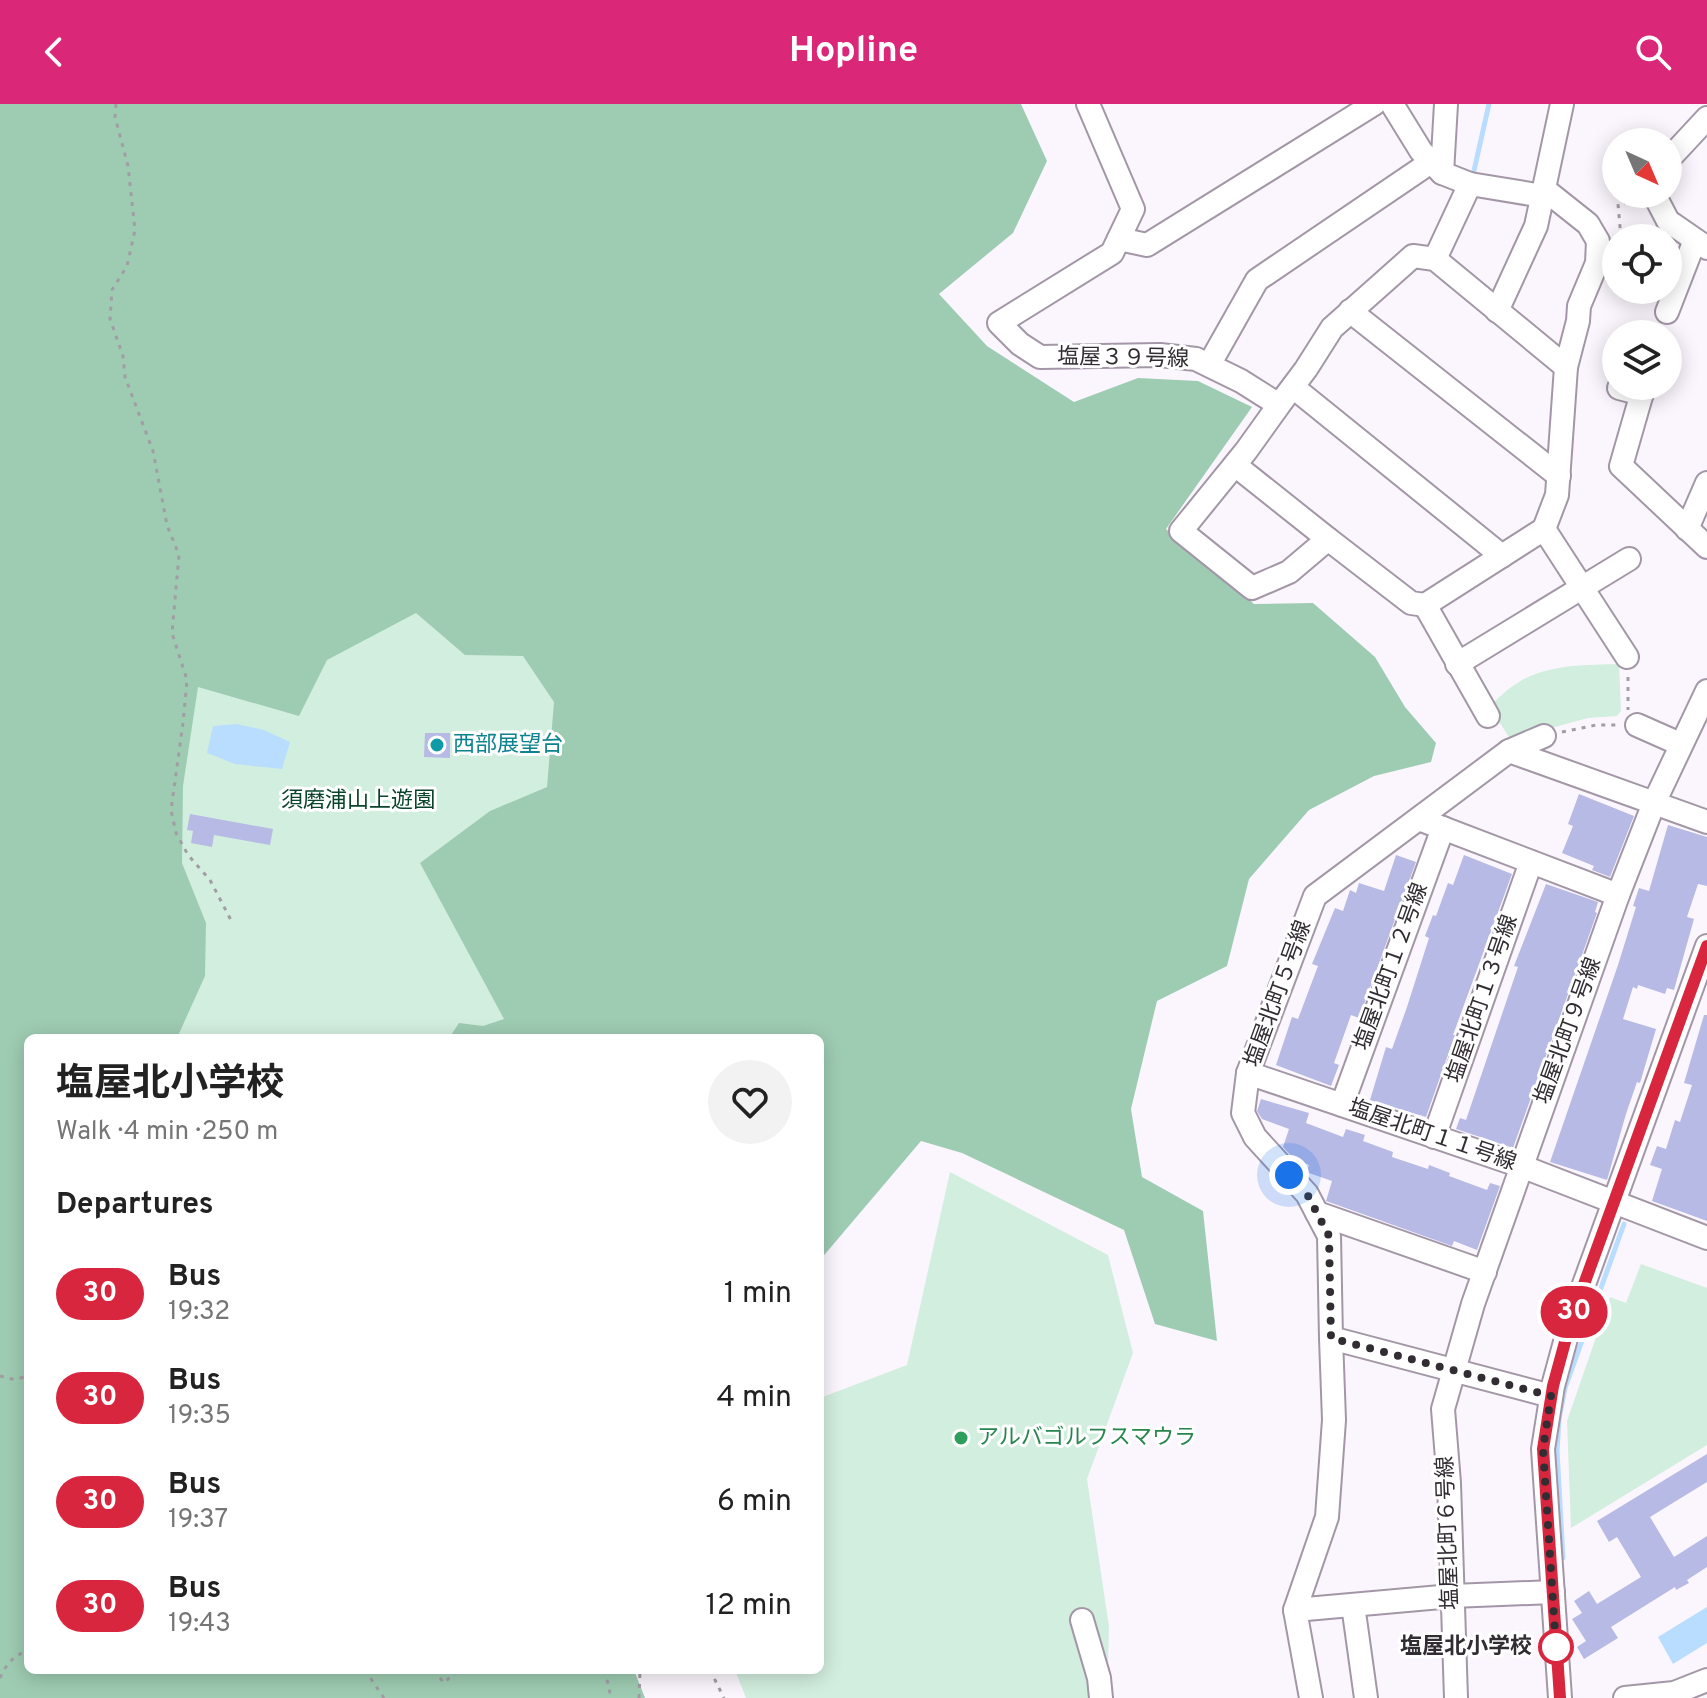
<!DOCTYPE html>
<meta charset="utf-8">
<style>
body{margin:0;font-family:Overpass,"Noto Sans JP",sans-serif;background:#f2f2f2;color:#222;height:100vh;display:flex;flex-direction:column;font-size:30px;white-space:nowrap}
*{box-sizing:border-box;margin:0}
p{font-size:26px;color:#767676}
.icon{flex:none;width:44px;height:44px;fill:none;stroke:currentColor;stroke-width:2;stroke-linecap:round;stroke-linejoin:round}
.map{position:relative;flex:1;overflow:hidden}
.details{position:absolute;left:24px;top:930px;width:800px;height:640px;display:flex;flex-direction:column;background:#fff;border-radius:12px;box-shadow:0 4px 20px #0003}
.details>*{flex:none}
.badge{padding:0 16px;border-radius:26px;font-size:28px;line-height:52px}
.needle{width:52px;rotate:136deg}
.buttons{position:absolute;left:1602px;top:24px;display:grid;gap:16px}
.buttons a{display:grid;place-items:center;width:80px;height:80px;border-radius:50%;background:#fff;box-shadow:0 4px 20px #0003;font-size:40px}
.you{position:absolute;width:40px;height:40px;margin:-20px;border:6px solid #fff;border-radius:50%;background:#1a73e8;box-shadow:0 0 0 12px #1a73e833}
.map>.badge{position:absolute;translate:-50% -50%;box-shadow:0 0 0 4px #fff}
h2{padding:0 32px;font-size:30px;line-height:72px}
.round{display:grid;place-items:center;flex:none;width:84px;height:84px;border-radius:42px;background:#f2f2f2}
.head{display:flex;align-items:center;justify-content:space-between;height:136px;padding:0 32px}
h1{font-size:38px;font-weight:700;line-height:60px}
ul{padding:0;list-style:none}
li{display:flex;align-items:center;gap:24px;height:104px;padding:0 32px}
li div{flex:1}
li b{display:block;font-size:30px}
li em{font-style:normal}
li .badge{min-width:88px;font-weight:700;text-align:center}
header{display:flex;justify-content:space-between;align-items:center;height:104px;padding:0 32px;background:#db2777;color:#fff;font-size:36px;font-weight:700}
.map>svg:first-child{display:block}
</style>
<header><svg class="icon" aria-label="back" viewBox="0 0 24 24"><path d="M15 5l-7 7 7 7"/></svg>Hopline<svg class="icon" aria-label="search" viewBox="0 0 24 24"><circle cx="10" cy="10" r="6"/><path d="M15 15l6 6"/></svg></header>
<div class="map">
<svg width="1707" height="1594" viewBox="0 0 1707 1594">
<rect width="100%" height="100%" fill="#fbf6fd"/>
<g fill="#d2eede">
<polygon points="329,405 581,559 571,934 28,934 28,1566 0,1594 0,641"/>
<path d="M 1619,560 L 1621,607 L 1617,612 L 1588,614 L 1519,633 L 1509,633 L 1489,602 C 1499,594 1508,584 1519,578 C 1548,560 1586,561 1619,560 Z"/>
<polygon points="950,1068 1108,1151 1133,1249 1087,1375 1109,1523 1107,1594 746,1594 735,1566 820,1566 820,1294 907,1261"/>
<polygon points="1641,1160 1707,1184 1707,1341 1571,1424 1567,1317 1610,1193 1626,1199"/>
</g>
<polygon fill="#9eccb2" points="0,0 1021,0 1047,57 1013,129 939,190 987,242 1074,298 1138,274 1198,277 1252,303 1166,425 1254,500 1313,499 1375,553 1405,603 1436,639 1431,658 1374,672 1309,706 1249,775 1227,862 1157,897 1131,1005 1142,1073 1203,1107 1217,1237 1155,1220 1124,1126 962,1049 921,1037 820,1156 820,934 449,934 459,919 483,922 504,915 420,759 490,707 547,683 554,598 523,552 465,551 416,509 327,556 299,612 198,583 183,682 182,759 206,819 205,872 177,934 28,934 28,1566 634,1566 645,1594 0,1594"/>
<g fill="#b9ddff">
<polygon points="237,620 264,626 290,638 282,665 235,660 207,649 213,622"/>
<polygon points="1707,1503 1707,1539 1673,1560 1658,1533"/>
</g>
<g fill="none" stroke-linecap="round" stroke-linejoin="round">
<g stroke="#b9ddff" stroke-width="5">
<polyline points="1473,71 1489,0"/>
<polyline points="1563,1454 1557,1347 1559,1315 1565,1284 1624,1120"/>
</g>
</g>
<g fill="#b6bae5">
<polygon points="425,629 450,629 450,654 424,653"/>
<polygon points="1579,690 1634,712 1610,773 1592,766 1594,762 1562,749 1573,722 1568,720"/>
<polygon points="190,710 273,725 270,741 214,731 212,743 191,739 193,727 187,726"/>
<polygon points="1668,721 1707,733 1707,782 1698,780 1687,813 1694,815 1674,886 1667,884 1665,890 1638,881 1637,885 1633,883 1623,915 1656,925 1640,979 1637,978 1626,1010 1607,1076 1550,1058 1618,861 1636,803 1633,802 1639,784 1649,787"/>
<polygon points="1396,751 1416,758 1359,914 1351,911 1334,959 1339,961 1331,982 1276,961 1292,913 1298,915 1318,862 1312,860 1335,804 1343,807 1350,786 1356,789 1359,779 1384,787"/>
<polygon points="1464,751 1512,770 1453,931 1455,931 1426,1013 1370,996 1386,943 1392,945 1407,903 1429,834 1425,832 1433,811 1436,812 1448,779 1453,781"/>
<polygon points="1546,780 1598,798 1595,808 1597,809 1513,1044 1456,1025 1460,1014 1466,1016 1518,863 1514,862"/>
<polygon points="1704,911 1707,911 1707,1117 1652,1097 1662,1065 1650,1061 1657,1042 1666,1045 1675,1016 1680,1018 1692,981 1684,979"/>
<polygon points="1261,995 1309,1009 1306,1019 1343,1033 1346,1025 1365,1031 1363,1037 1393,1048 1392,1053 1428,1065 1429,1061 1450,1069 1449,1072 1487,1086 1490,1079 1500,1082 1477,1146 1454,1137 1452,1142 1326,1097 1332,1077 1306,1068 1309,1061 1295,1056 1283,1043 1289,1025 1262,1015 1257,1007"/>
<polygon points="1707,1350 1707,1378 1650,1413 1674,1453 1707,1432 1707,1463 1687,1476 1689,1479 1676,1486 1675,1483 1611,1523 1618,1534 1584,1555 1577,1543 1586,1537 1572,1515 1582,1509 1574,1497 1589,1487 1597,1500 1641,1473 1617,1433 1609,1438 1597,1417"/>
</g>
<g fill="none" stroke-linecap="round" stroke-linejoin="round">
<g stroke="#a397a7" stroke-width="26">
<g id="minor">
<polyline points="1088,0 1133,105 1112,149 999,219 1020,240 1040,253 1160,251 1196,255 1241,277 1279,301 1306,265 1332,224 1413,152 1435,155 1566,263 1557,391 1544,425 1425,501 1411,499 1328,435 1289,468 1252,484 1181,427 1246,347 1279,301"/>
<polyline points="1392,0 1421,47 1442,69 1470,80 1435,155"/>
<polyline points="1668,56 1707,14"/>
<polyline points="1442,69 1446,0"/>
<polyline points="1470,80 1543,92"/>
<polyline points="1544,85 1588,120 1598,137 1597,159 1579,202 1578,217 1566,263"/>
<polyline points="1654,90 1668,117 1707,144"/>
<polyline points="1119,135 1147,141 1374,0"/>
<polyline points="1350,207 1559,372"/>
<polyline points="1497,207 1536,122 1562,0"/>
<polyline points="1667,208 1695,136"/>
<polyline points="1209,261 1257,176 1431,58"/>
<polyline points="1644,282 1621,362 1707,443"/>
<polyline points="1293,283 1502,452"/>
<polyline points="1619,284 1642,290"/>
<polyline points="1235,361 1328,435"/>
<polyline points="1544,425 1627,553"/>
<polyline points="1687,425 1707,379"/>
<polyline points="1425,501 1488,612"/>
<polyline points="1457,560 1629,455"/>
<polyline points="1637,621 1680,640"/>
<polyline points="1509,647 1544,632"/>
<polyline points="1419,715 1618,791 1473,1200 1443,1305 1449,1379 1456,1594"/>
<polyline points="1618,791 1654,699 1707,587"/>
<polyline points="1248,969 1521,1062 1707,1134"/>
<polyline points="1342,1001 1443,724"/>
<polyline points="1434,1033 1531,758"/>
<polyline points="1317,1109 1485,1168"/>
<polyline points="1551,1292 1331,1234 1329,1132 1307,1090 1255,1033 1243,1009 1248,969 1315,792 1509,647 1707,718"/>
<polyline points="1353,1501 1366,1594"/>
<polyline points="1295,1506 1452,1492 1553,1488"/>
<polyline points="1082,1516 1099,1574 1101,1594"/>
<polyline points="1311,1594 1295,1506 1327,1413 1334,1316 1331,1234"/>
<polyline points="1560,1594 1543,1345 1553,1282 1571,1216 1707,842"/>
<polyline points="1625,1594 1674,1589 1707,1576"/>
</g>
</g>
<g stroke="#a29da4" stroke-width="3" stroke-dasharray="4 6" stroke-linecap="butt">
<polyline points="116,0 115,13 128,62 135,126 127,162 112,186 110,215 123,252 125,273 153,347 167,421 179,451 172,529 187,576 183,619 171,706 176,729 188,751 210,776 233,820"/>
<polyline points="1621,134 1618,100 1638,96"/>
<polyline points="1628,573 1628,606"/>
<polyline points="1562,628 1596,621 1617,621"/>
<polyline points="0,1272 12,1275 28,1273"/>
<polyline points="365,1566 384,1594"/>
<polyline points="434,1566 444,1579 457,1566"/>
<polyline points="605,1566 611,1594"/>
<polyline points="710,1566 724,1594"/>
<path d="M 0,1574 C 6,1561 13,1551 28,1547"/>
<polyline points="639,1594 640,1566"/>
</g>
<use href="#minor" stroke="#fff" stroke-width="22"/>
</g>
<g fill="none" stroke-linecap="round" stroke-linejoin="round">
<g stroke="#fff" stroke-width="18">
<polyline id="line" points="1560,1594 1543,1345 1553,1282 1571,1216 1707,842"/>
</g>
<use href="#line" stroke="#d7263d" stroke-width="12"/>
<polyline stroke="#322d33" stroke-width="8" stroke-dasharray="0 14.4" points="1289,1071 1307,1090 1329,1132 1331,1234 1551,1292 1543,1345 1556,1543"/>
</g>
<circle fill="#0f9aa8" stroke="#fff" stroke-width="3" cx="437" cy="641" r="8"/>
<circle fill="#2e9e5b" stroke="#fff" stroke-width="3" cx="961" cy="1334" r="8"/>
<circle fill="#fff" stroke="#d7263d" stroke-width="4" cx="1556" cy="1543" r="16"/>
<g text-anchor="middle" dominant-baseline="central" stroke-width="6" stroke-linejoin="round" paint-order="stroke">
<g font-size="22" fill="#322d33" stroke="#fff">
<text transform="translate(1123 255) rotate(1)">塩屋３９号線</text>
<text transform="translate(1392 863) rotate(-70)">塩屋北町１２号線</text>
<text transform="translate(1279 890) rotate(-70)">塩屋北町５号線</text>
<text transform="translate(1483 895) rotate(-71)">塩屋北町１３号線</text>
<text transform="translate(1569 927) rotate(-70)">塩屋北町９号線</text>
<text transform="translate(1432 1032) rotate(19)">塩屋北町１１号線</text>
<text transform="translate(1449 1429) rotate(-92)">塩屋北町６号線</text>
</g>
<g font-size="22" fill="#0d838f" stroke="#fff" text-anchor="start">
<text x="453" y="641">西部展望台</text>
</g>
<g font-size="22" fill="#0a442c" stroke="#fff">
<text x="358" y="697">須磨浦山上遊園</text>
</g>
<g font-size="22" fill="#27864d" stroke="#fff" text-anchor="start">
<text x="977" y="1334">アルバゴルフスマウラ</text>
</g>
<g font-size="22" font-weight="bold" fill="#322d33" stroke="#fff" text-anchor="end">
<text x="1532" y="1543">塩屋北小学校</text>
</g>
</g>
</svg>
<div class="buttons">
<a><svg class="needle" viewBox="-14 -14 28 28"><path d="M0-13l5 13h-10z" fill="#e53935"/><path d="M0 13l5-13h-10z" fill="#767676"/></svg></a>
<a><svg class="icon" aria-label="locate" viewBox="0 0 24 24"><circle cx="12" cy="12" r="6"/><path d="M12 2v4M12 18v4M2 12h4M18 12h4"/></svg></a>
<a><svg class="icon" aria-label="layers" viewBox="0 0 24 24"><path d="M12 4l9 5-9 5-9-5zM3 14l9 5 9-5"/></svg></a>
</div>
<div class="you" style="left:1289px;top:1071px"></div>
<b class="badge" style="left:1574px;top:1208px;background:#d7263d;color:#fff">30</b>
<section class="details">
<div class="head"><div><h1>塩屋北小学校</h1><p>Walk · 4 min · 250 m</p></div><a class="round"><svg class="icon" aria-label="heart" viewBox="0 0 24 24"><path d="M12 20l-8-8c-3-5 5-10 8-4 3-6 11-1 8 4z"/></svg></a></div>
<h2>Departures</h2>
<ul>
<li><span class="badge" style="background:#d7263d;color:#fff">30</span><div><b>Bus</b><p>19:32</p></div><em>1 min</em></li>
<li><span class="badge" style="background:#d7263d;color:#fff">30</span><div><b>Bus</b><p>19:35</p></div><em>4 min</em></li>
<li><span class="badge" style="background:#d7263d;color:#fff">30</span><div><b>Bus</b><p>19:37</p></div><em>6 min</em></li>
<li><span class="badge" style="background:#d7263d;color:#fff">30</span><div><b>Bus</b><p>19:43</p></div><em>12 min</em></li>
</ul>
</section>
</div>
